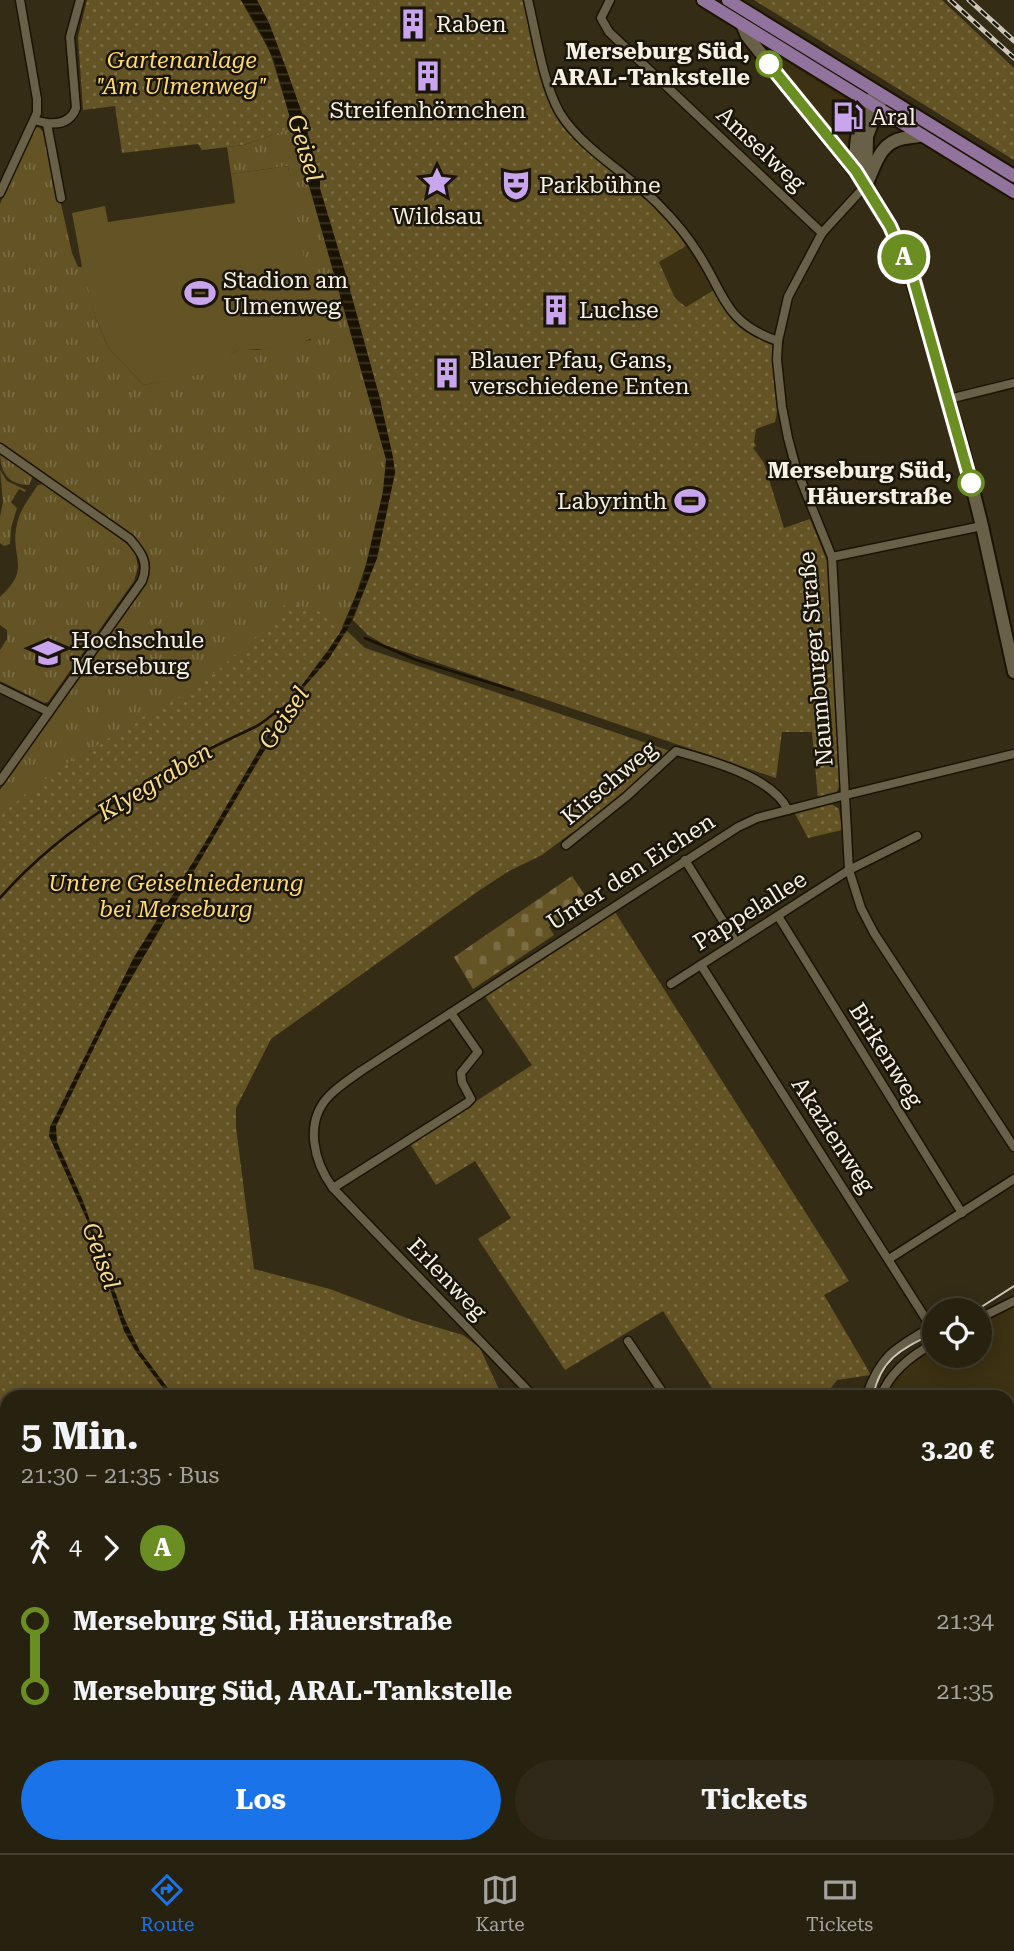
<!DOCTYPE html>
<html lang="de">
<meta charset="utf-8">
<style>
body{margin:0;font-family:"Roboto Serif",serif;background:#2f2919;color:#f1f3f6;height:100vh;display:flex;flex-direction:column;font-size:26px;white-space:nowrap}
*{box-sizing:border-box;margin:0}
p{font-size:23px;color:#a4a39f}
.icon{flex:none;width:38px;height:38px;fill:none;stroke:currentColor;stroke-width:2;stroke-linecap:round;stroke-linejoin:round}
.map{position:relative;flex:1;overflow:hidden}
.panel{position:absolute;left:0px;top:1390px;width:1015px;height:464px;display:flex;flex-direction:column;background:#272110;border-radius:21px 21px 0 0;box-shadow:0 4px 18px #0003,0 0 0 2px #433e30}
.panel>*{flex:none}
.badge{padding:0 14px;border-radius:23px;font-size:24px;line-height:46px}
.tools{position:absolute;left:922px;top:1298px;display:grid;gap:14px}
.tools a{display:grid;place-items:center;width:70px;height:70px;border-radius:50%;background:#272110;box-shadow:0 4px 18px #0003,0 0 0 2px #433e30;font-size:35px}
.map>.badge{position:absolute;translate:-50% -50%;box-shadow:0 0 0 4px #fff}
.legs{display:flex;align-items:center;gap:10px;height:77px;padding:0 21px;font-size:23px}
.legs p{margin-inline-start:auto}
.headline{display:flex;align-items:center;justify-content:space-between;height:119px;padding:0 21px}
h1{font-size:38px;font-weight:700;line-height:52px}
.button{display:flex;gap:14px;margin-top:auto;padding:14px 21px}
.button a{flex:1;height:80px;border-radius:42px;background:#1a73e8;color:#fff;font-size:28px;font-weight:700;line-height:80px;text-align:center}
.button a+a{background:#2f2919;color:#f1f3f6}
ul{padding:0 21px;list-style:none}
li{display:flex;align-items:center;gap:24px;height:70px;font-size:26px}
li i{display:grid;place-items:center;width:10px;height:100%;margin:0 9px;background:currentColor}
li i::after{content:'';width:18px;height:18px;margin:-9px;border:5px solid;border-radius:50%;background:#272110}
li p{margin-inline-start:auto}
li:first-child i{background:linear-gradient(#0000 50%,currentColor 0)}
li:last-child i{background:linear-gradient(currentColor 50%,#0000 0)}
.tabs{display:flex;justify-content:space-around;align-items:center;height:98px;border-top:2px solid #433e30;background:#272110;font-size:19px;color:#a4a39f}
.tabs a{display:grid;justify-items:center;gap:4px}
.tabs .selected{color:#1a73e8}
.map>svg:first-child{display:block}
</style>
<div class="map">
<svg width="1014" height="1853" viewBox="0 0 1014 1853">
<defs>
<pattern id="grass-tufts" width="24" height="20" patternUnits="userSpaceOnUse" patternTransform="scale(1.75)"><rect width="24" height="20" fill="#635325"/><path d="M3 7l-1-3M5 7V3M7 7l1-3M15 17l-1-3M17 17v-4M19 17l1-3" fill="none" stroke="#7a6c44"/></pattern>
<pattern id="forest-firs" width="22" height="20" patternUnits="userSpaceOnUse" patternTransform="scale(1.75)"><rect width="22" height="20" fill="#635325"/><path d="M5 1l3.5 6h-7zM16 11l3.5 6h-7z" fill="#7a6c44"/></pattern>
<pattern id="cemetery-stones" width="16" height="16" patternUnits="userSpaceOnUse" patternTransform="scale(1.75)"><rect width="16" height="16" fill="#635325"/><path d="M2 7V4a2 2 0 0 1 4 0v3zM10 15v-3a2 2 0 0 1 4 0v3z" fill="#7a6c44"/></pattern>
<pattern id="park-dots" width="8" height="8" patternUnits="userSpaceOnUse" patternTransform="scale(1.75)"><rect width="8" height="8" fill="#635325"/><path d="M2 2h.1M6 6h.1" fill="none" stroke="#7a6c44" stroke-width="1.8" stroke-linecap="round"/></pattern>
<pattern id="water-rules" width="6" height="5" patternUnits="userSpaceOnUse" patternTransform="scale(1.75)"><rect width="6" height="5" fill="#1a1200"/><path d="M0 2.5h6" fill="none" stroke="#3c3525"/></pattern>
</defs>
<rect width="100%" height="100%" fill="#342c15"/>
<g fill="#3c3112">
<polygon points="764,48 860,108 849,156"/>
<polygon points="686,246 714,290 686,307 675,298 659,262"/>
<polygon points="1014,1307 1014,1410 1008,1410 1008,1396 886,1396 905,1369 934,1350 934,1356 980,1356 980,1325"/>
</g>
<g fill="url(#grass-tufts)">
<path d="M 38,127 L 45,133 L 72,253 L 78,267 L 84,267 L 96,319 L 109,349 L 144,385 C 173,379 215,371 237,350 L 257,350 L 311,340 L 288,166 L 231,174 L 227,147 L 244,145 L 293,127 L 386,459 L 385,484 L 371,549 L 355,597 L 7,1396 L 7,1565 L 0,1566 L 0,790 L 146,580 C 151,562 145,552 134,537 L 0,444 L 0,204 L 32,130 Z"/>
<path d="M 0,453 L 33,476 L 29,485 C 9,485 0,473 0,453 Z"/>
<polygon points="0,470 7,481 26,490 25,492 19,489 11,502 17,508 11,528 10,544 4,546 0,543 0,517 3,502"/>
<path d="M 43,484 L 76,507 L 123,534 L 121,539 L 135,551 L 138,567 L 134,581 L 48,702 L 44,703 L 0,681 L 0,650 L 7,639 L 7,630 L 0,625 L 0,597 C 33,567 9,558 17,524 C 20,509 30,497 38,485 Z"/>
</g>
<polygon fill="url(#forest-firs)" points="659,1846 769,1846 767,1853 659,1853"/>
<polygon fill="url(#cemetery-stones)" points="572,876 588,900 549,927 554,935 473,989 454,957"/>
<g fill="url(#park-dots)">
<polygon points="87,0 241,0 270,52 293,127 244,145 202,150 198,144 122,153 115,106 83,110 78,37"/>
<path d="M 257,0 L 525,0 L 549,101 L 559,121 L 646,198 L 672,225 L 686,246 L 659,262 L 675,298 L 686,307 L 714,290 C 733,323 744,327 774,346 C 773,371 781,400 775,422 L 756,429 L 754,442 L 756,446 L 753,448 L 764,463 L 784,528 L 810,519 L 827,561 L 840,784 L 836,794 L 818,799 L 812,732 L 782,732 L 776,778 L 385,645 L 368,635 L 353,620 L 377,558 L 395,473 L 380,399 L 343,265 L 320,189 L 320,180 L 304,119 L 287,71 L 269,23 Z"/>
<polygon points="754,0 942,0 1014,68 1014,160"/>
<polygon points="286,602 330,615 365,648 676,753 602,817 570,834 542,855 509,871 480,890 271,1039 236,1108 236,1127 254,1269 330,1289 412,1320 463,1335 480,1348 502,1396 7,1396 7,1550 0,1552 0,815 57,770 149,713 178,698 217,671 273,623"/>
<polygon points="830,803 839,809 842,830 808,838 794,812"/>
<polygon points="615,912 849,1281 824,1295 871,1375 837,1380 825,1396 717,1396 663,1311 565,1370 478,1239 511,1218 475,1161 436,1185 410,1144 532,1065 484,995"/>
<polygon points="440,1846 663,1846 665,1853 441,1853"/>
</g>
<path fill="#635325" d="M 288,166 L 317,335 C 299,348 259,350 237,350 L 228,358 L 224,370 L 144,385 L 109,349 L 96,319 L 82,267 L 72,213 L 105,206 L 108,222 L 235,203 L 231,174 Z"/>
<polygon fill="url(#water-rules)" points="241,0 257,0 269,23 287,71 304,119 320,180 320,189 343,265 380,399 393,457 395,472 377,558 349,627 328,660 305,686 260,758 135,972 107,1021 56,1126 57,1142 83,1201 125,1320 140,1351 174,1396 169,1396 136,1352 124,1331 86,1218 49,1136 50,1127 134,957 206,841 280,714 329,649 342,629 363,578 383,491 386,459 274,61 263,37"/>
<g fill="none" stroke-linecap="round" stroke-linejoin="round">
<g stroke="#1a1200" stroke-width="2.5">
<polyline points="365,638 416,660 513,690"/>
<path d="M 0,898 C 68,820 163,770 255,727 C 266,722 275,710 286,707"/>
</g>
<g stroke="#1c1401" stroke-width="11">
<g id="street">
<path d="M 528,0 C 536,33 543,84 560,113 C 583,150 627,173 658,204 C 673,219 687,235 698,253 C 725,294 724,323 778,341"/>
<polyline points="610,0 601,18 609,32 822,233"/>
<path d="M 34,120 C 50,125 69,127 76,108 L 70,37 L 80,0"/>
<polyline points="47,124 61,198"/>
<polyline points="866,185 822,233 788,297 778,341 777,360 782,407 788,438 796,468 832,557 849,870 861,908 874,933 1014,1147"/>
<polyline points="0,193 37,113 37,99 20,0"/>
<polyline points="949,399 1014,383"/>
<path d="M 0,448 L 130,539 C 142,553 149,563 142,581 L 0,781"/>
<polyline points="832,557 982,526"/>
<polyline points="0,688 49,712"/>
<path d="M 566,845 L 627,796 L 676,751 C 711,761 771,776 788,810"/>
<polyline points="685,860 736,942"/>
<polyline points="778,916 962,1213"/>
<path d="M 701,965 L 931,1327 C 896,1349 882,1353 867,1394"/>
<polyline points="671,984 849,870 917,836"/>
<polyline points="333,1188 467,1103 471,1099 462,1082 461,1073 478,1052 451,1013"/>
<polyline points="889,1259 1014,1179"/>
<polyline points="980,1318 1014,1301"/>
<polyline points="628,1341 665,1396"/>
<path d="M 533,1396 L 333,1188 C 314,1162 303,1122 330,1095 C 339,1086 350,1079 361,1071 L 738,827 L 757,818 L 846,795 L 1014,754"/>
<polyline points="859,1396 867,1394 881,1395"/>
<path d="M 881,1396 C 890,1372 912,1355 934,1343"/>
<polyline points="1008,1483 1014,1483"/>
<polyline points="0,1685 7,1675"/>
<polyline points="903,1846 907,1853"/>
<polyline points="781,1853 783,1846"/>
</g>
</g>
<g stroke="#1c1401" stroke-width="16">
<g id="secondary">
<polyline points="742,24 747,36 866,185 890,226 908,266 963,450 982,526 1014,672"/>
<path d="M 856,170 C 854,142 858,119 874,95"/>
<path d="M 868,181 C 876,162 881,142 904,138 C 910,137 916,137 922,135"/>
<polyline points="866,184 867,136 881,100"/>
</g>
</g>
<g stroke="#1c1401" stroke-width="16">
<g id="primary">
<polyline points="703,0 1014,192"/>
<polyline points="728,0 1014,176"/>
</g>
</g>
<use href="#street" stroke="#696048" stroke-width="8"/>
<use href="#secondary" stroke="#696048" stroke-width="12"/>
<use href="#primary" stroke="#91739d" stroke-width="12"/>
<g stroke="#cdc7b7" stroke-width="2">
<polyline points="975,1311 1014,1286"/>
<path d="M 873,1396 C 881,1358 902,1349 934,1333"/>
<polyline points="771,1853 773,1846"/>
</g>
<g stroke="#cdc7b7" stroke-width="5">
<g id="rail">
<polyline points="950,0 1014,58"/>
<polyline points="969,0 1014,41"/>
</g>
</g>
<use href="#rail" stroke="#19150b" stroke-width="2.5" stroke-dasharray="8" stroke-linecap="butt"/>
</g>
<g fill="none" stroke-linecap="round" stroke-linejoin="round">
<g stroke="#fff" stroke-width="16">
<polyline id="line-1" points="769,64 856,171 890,226 914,281 971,483"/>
</g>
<use href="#line-1" stroke="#6b8e23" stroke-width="10"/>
</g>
<defs>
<g id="building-bare" transform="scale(2.415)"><path d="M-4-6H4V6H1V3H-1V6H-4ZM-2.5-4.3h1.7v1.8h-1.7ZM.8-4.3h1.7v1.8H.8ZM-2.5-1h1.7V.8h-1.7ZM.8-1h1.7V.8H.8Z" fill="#c9a5ee" stroke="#19150b" stroke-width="2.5" paint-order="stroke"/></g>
<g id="fuel-bare" transform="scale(2.415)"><path d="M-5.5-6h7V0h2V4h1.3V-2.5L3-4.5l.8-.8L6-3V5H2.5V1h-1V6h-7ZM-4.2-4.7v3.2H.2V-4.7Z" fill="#c9a5ee" stroke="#19150b" stroke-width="2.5" paint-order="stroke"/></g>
<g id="sight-bare" transform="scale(2.415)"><path d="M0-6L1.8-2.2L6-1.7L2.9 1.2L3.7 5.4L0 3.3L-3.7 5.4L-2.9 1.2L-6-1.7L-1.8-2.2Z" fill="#c9a5ee" stroke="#19150b" stroke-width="2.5" paint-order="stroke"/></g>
<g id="theatre-bare" transform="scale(2.415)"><path d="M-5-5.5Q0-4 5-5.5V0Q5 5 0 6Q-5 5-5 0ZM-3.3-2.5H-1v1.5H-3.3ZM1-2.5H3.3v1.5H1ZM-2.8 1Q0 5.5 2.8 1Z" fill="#c9a5ee" stroke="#19150b" stroke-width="2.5" paint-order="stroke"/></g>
<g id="stadium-bare" transform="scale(2.415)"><path d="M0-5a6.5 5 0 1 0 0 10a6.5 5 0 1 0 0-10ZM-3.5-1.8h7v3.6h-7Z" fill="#c9a5ee" stroke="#19150b" stroke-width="2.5" paint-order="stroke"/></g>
<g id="university-bare" transform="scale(2.415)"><path d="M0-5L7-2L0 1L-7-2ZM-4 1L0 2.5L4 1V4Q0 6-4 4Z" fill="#c9a5ee" stroke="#19150b" stroke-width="2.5" paint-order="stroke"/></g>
</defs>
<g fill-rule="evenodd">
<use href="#building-bare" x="413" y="24"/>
<use href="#building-bare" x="428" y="76"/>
<use href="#fuel-bare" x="848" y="117"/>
<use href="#sight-bare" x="437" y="182"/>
<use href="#theatre-bare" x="516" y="185"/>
<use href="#stadium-bare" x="200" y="293"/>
<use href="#building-bare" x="556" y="310"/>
<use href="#building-bare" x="447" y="373"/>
<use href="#stadium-bare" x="690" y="501"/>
<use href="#university-bare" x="48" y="653"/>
</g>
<g fill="#fff" stroke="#6b8e23" stroke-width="3.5">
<circle cx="769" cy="64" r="12"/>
<circle cx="971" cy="483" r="12"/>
</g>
<g text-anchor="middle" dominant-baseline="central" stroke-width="5" stroke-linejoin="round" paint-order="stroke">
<g font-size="23" fill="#f6f1e3" stroke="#19150b" text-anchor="start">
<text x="436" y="24">Raben</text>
<text x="428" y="110" text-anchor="middle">Streifenhörnchen</text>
<text x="871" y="117">Aral</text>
<text x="539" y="185">Parkbühne</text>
<text x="437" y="216" text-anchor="middle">Wildsau</text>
<text x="223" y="280">Stadion am<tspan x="223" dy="26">Ulmenweg</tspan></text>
<text x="579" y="310">Luchse</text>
<text x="470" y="360">Blauer Pfau, Gans,<tspan x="470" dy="26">verschiedene Enten</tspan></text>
<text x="667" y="501" text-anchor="end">Labyrinth</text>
<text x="71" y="640">Hochschule<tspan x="71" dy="26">Merseburg</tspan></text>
</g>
<g font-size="23" font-weight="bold" fill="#f6f1e3" stroke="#19150b" text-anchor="end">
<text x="750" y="51">Merseburg Süd,<tspan x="750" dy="26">ARAL-Tankstelle</tspan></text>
<text x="952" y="470">Merseburg Süd,<tspan x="952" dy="26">Häuerstraße</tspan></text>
</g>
<g font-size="23" font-style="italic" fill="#ffd972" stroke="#19150b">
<text x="182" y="60">Gartenanlage<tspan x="182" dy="26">"Am Ulmenweg"</tspan></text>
<text x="176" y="883">Untere Geiselniederung<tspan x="176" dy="26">bei Merseburg</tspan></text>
</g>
<g font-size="23" fill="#f6f1e3" stroke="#19150b">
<text transform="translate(761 149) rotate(43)">Amselweg</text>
<text transform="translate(816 659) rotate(-95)">Naumburger Straße</text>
<text transform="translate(609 783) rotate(-40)">Kirschweg</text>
<text transform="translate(631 872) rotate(-33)">Unter den Eichen</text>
<text transform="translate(750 911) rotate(-32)">Pappelallee</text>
<text transform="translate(886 1055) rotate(58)">Birkenweg</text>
<text transform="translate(833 1135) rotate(57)">Akazienweg</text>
<text transform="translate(447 1279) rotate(46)">Erlenweg</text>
</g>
<g font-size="24" font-style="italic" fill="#fadc8d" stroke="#19150b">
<text transform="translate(305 148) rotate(73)">Geisel</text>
<text transform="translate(284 718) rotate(-56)">Geisel</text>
<text transform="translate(155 782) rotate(-31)">Klyegraben</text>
<text transform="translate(101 1256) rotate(70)">Geisel</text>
</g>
</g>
</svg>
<div class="tools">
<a><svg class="icon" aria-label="locate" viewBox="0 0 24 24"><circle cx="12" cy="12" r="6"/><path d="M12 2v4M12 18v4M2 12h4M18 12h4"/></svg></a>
</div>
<b class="badge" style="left:904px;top:257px;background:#6b8e23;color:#fff">A</b>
<section class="panel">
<div class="headline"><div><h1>5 Min.</h1><p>21:30 – 21:35 · Bus</p></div><b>3.20 €</b></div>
<div class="legs"><svg class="icon" aria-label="walk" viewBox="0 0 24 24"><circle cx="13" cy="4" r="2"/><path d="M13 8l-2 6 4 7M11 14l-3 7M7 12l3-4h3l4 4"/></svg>4<svg class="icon" aria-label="forward" viewBox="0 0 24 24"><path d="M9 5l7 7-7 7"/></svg><b class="badge" style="background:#6b8e23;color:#fff">A</b></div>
<ul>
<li><i style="color:#6b8e23"></i><b>Merseburg Süd, Häuerstraße</b><p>21:34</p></li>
<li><i style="color:#6b8e23"></i><b>Merseburg Süd, ARAL-Tankstelle</b><p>21:35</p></li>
</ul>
<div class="button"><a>Los</a><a>Tickets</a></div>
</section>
</div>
<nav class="tabs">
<a class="selected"><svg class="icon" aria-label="directions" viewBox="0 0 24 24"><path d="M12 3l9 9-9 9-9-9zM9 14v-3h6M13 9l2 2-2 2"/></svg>Route</a>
<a><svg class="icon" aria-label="map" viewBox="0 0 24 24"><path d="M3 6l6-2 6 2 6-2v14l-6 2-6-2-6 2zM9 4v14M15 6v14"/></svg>Karte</a>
<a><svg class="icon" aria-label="tickets" viewBox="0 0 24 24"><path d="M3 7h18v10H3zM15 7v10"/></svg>Tickets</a>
</nav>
